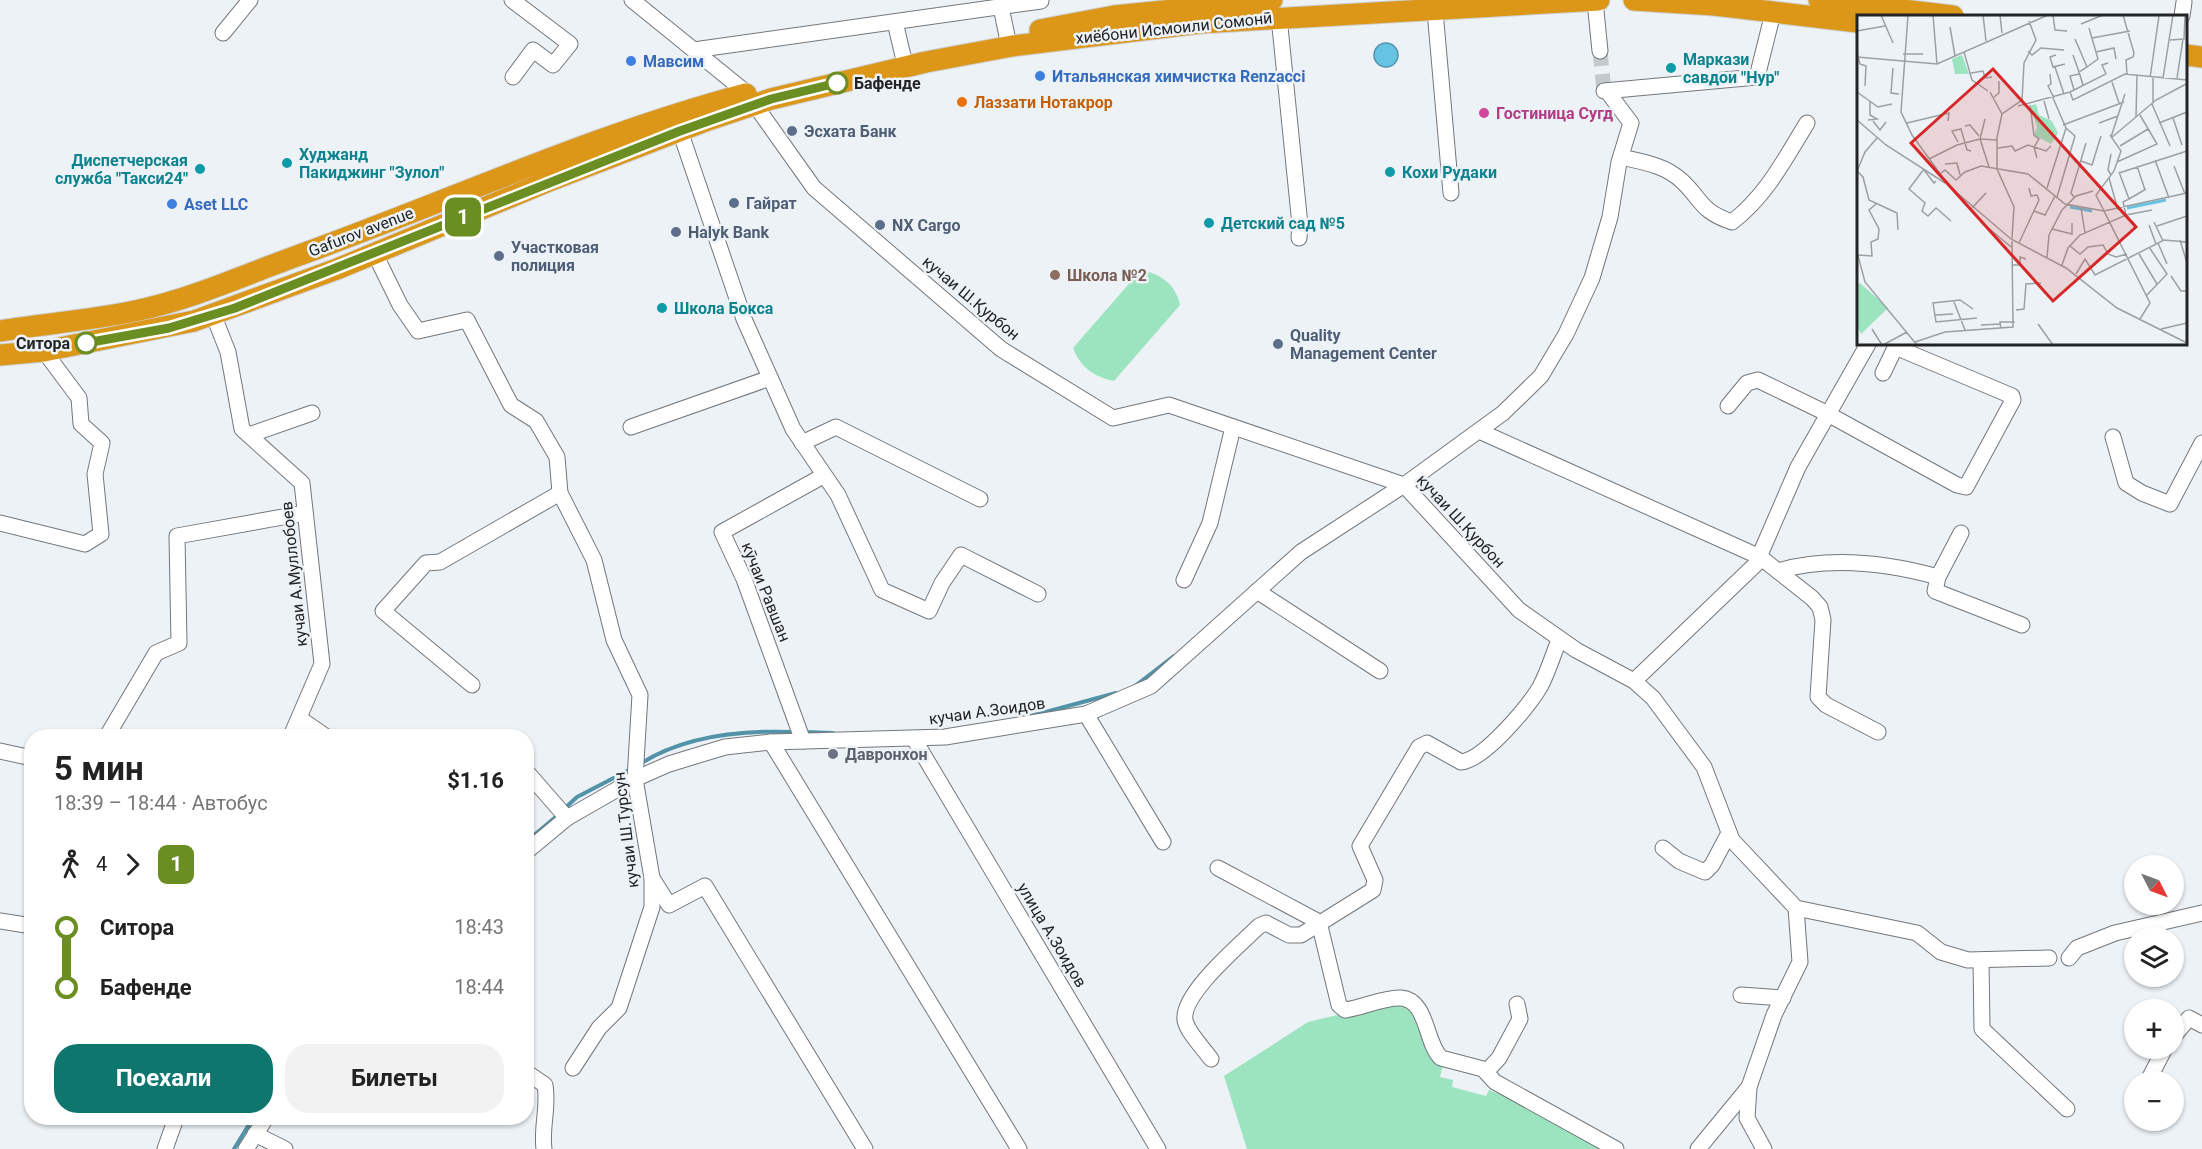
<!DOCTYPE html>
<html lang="ru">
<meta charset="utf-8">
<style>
body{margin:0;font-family:Roboto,sans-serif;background:#f2f2f2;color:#222;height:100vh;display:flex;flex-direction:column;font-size:22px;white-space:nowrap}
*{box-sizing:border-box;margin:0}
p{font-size:20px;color:#767676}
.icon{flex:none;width:33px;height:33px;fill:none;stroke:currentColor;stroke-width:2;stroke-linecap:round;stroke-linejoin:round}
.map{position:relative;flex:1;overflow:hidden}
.details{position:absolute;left:24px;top:729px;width:510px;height:396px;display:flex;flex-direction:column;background:#fff;border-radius:24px;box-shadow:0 2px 4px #0004}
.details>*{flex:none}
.badge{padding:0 12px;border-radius:9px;font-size:21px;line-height:39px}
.needle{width:39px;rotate:132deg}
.buttons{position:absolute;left:2124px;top:855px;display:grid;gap:12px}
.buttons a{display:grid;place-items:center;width:60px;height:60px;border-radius:50%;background:#fff;box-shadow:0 2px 4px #0004;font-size:30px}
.map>.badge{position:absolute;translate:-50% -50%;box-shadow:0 0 0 3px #fff}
.legs{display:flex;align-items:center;gap:9px;height:66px;padding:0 30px;font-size:20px}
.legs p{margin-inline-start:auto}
.overview{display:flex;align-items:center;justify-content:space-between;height:102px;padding:0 30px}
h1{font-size:33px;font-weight:700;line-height:45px}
.button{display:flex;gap:12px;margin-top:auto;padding:12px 30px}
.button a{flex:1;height:69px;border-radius:24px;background:#0f766e;color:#fff;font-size:24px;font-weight:700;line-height:69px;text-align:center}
.button a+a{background:#f2f2f2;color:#222}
ul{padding:0 30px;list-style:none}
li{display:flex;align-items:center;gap:21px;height:60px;font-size:22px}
li i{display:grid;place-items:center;width:9px;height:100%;margin:0 8px;background:currentColor}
li i::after{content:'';width:15px;height:15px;margin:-8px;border:4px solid;border-radius:50%;background:#fff}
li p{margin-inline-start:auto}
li:first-child i{background:linear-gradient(#0000 50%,currentColor 0)}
li:last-child i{background:linear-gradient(currentColor 50%,#0000 0)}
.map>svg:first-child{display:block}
</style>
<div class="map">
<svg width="2202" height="1149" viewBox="0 0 2202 1149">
<rect width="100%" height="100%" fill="#edf2f6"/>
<g fill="#9ce4bf">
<path d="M 1141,270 C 1161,274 1176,285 1180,305 L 1114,381 C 1094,377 1080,367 1073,348 Z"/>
<polygon points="1400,1000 1414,1005 1443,1065 1440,1077 1453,1080 1452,1087 1486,1096 1489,1090 1526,1105 1611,1149 1247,1149 1224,1076 1308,1022"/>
</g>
<circle fill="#67c3e2" stroke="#5293a9" stroke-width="1.5" cx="1386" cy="55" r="12"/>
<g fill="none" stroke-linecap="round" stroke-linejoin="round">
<g stroke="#5293a9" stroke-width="4">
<polyline points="1135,686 1174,656"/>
<polyline points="1031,716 1116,693"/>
<polyline points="805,732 833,733"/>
<path d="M 640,764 C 685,735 742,730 794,732"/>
<polyline points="563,810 577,797 631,769"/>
<polyline points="526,842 558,815"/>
<polyline points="234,1149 253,1118"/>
</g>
<polyline stroke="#c4c9cc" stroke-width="15" stroke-dasharray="15 8" stroke-linecap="butt" points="1600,51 1604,91"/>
<g stroke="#73777b" stroke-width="17">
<g id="minor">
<polyline points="512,0 570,44 553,65 533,50 513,77"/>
<polyline points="632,0 748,94"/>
<polyline points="1595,1 1600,51"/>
<polyline points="1001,7 1007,36"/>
<polyline points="1435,11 1451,193"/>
<polyline points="2182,16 2184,2"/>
<polyline points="1279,17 1300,225 1299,238"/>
<polyline points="895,22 903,56"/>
<polyline points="223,33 250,0"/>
<polyline points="694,50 1041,1"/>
<polyline points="1604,91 1757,77 1773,13"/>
<polyline points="755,105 814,188 1001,349 1113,418 1169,405 1404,485 1519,610 1576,650 1634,681 1653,698 1704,767 1732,840 1796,908 1800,962 1774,1015 1749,1087 1747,1118 1764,1149"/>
<polyline points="680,131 744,319 793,429 838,495 882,590 929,611 942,583 961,555 1038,594"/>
<path d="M 1621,157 C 1643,162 1665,165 1682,181 C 1703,201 1700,211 1732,222 C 1766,196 1785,159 1807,123"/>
<polyline points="375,254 400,305 418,331 467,320 511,405 536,421 557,457 560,493 594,560 614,640 640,695 635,779 652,878 652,907 619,1008 599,1028 573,1068"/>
<polyline points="213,314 228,352 242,429 302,483 322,664 291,736"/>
<polyline points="1728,406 1747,383 1758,380 1826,413 1957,485 1966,487 2013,400 2012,396 1900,349 1895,348 1883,373"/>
<polyline points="631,427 770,378"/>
<polyline points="1479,431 1760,557 1812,598 1820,607 1823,620 1818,697 1826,705 1878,732"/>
<polyline points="249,435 312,413"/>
<polyline points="2113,437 2126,483 2142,493 2170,504 2202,443"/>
<polyline points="802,443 836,427 980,499"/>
<polyline points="0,523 85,544 101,534 95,474 102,443 81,424 79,398 44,351"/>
<path d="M 1778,571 C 1830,556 1887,563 1938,577 L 1961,533"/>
<polyline points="1938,577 1935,591 2022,625"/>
<polyline points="1184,580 1210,523 1233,427"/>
<polyline points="1257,591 1380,671"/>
<polyline points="1634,681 1756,564 1798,467 1868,344"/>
<polyline points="472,685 383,611 426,563 440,562 560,493"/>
<polyline points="1086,714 1163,842"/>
<polyline points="299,718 325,736"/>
<polyline points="107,736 156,653 179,643 177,536 305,513"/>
<polyline points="914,739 1158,1149"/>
<polyline points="803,741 744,579 722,532 823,476"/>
<polyline points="771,742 1019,1149"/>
<polyline points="0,751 32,758"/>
<polyline points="526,771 567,818"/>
<polyline points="1663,848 1679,861 1705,872 1712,865 1729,833"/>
<polyline points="526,852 567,818 635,779 669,764 725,747 771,742 945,737 1086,714 1151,686 1301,552 1404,485 1503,413 1541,376 1566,334 1592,278 1610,217 1619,162 1631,123 1607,91"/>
<path d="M 1218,868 L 1319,922 L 1339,1005 L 1345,1010 C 1363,1008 1383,997 1401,998 C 1428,1000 1425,1043 1441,1058 L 1483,1069 L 1495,1082 L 1616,1149"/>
<polyline points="652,878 669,905 705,886 865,1149"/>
<polyline points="1796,908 1917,933 1941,952 1968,960 2049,958"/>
<polyline points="0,921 32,926"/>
<polyline points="2069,958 2077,948 2115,933 2202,913"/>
<polyline points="1981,960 1982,1029 2067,1109"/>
<polyline points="1741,995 1783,998"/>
<polyline points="2174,1036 2189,1018 2202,1025"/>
<path d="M 1211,1059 C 1204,1049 1187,1032 1185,1020 C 1181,994 1241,944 1259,926 L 1266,923 L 1289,935 L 1301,935 L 1373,890 L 1375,880 L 1360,846 L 1419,747 L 1427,743 L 1461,762 C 1484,760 1528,707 1540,687 C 1548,672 1553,655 1559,640"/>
<polyline points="1487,1071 1499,1058 1520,1019 1517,1004"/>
<path d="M 526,1072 L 545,1085 C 549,1107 541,1127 544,1149"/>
<polyline points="2150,1077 2165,1048"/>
<polyline points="255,1134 285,1149"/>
<polyline points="165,1149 176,1118"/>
<polyline points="246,1149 266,1118"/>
<polyline points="1698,1149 1749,1087"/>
</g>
</g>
<g stroke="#cecfcf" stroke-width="23">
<g id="highway">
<polyline points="1634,0 1714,5 1858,22"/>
<polyline points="1819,0 1953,16"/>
<polyline points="1040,30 1114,16 1272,0"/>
<polyline points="2186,55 2202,57"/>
<path d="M 0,331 C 45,324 91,320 135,311 C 189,300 242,276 294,257 C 445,203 591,135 746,94"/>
<polyline points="0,355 44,351 194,321 337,269 549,181 708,120 771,99 926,62 1012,46 1200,23 1599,0"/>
</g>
</g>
<use href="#minor" stroke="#fff" stroke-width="15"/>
<use href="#highway" stroke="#dc9618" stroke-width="21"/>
</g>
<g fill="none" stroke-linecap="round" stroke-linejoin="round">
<g stroke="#fff" stroke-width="14">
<polyline id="line-1" points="86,343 169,328 235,308 680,131 771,99 837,83"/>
</g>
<use href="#line-1" stroke="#6b8e23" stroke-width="9"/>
</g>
<g fill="#3f7fe0" stroke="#edf2f6" stroke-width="2">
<circle cx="631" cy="61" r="6"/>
<circle cx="1040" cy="76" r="6"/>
<circle cx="172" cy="204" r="6"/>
</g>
<g fill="#0f9aa8" stroke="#edf2f6" stroke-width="2">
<circle cx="1671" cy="68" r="6"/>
<circle cx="287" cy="163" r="6"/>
<circle cx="200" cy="169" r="6"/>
<circle cx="1390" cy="172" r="6"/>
<circle cx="1209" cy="223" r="6"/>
<circle cx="662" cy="308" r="6"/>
</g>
<g fill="#fff" stroke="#6b8e23" stroke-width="3">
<circle cx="837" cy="83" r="10"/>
<circle cx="86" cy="343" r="10"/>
</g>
<circle fill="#e8710a" stroke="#edf2f6" stroke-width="2" cx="962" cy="102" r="6"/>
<circle fill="#d1479c" stroke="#edf2f6" stroke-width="2" cx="1484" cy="113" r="6"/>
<g fill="#5c6f8a" stroke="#edf2f6" stroke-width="2">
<circle cx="792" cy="131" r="6"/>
<circle cx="734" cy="203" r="6"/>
<circle cx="880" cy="225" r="6"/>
<circle cx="676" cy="232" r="6"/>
<circle cx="499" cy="256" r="6"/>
<circle cx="1278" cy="344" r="6"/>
</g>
<circle fill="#8d6e63" stroke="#edf2f6" stroke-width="2" cx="1055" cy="275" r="6"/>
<circle fill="#6b7280" stroke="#edf2f6" stroke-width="2" cx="833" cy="754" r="6"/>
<g text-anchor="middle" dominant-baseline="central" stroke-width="5" stroke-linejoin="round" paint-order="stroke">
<g font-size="16" fill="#222425" stroke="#edf2f6">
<text transform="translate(1174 28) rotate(-6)">хиёбони Исмоили Сомонӣ</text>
<text transform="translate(361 232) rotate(-21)">Gafurov avenue</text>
<text transform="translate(971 298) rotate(40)">кучаи Ш.Қурбон</text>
<text transform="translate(1461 521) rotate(47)">кучаи Ш.Қурбон</text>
<text transform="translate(294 574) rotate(-96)">кучаи А.Муллобоев</text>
<text transform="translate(766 592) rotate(68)">кӯчаи Равшан</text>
<text transform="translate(987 711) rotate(-8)">кучаи А.Зоидов</text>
<text transform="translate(626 830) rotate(-97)">кучаи Ш.Турсун</text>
<text transform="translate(1052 935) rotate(59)">улица А.Зоидов</text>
</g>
<g font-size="16" font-weight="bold" fill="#0d838f" stroke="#edf2f6" text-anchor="start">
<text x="1683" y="59">Маркази<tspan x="1683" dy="18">савдои "Нур"</tspan></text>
<text x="299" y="154">Худжанд<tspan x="299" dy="18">Пакиджинг "Зулол"</tspan></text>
<text x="188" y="160" text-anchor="end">Диспетчерская<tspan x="188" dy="18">служба "Такси24"</tspan></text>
<text x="1402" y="172">Кохи Рудаки</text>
<text x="1221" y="223">Детский сад №5</text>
<text x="674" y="308">Школа Бокса</text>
</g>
<g font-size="16" font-weight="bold" fill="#366cbe" stroke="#edf2f6" text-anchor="start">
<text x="643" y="61">Мавсим</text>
<text x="1052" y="76">Итальянская химчистка Renzacci</text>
<text x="184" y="204">Aset LLC</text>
</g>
<g font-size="16" font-weight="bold" fill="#222425" stroke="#edf2f6" text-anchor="start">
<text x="854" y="83">Бафенде</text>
<text x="70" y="343" text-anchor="end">Ситора</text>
</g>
<g font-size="16" font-weight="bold" fill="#c56008" stroke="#edf2f6" text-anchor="start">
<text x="974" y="102">Лаззати Нотакрор</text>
</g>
<g font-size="16" font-weight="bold" fill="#b23c85" stroke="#edf2f6" text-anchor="start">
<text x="1496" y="113">Гостиница Сугд</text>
</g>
<g font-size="16" font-weight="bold" fill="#4e5e75" stroke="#edf2f6" text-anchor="start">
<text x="804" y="131">Эсxата Банк</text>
<text x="746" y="203">Гайрат</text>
<text x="892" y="225">NX Cargo</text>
<text x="688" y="232">Halyk Bank</text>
<text x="511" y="247">Участковая<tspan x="511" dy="18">полиция</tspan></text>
<text x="1290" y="335">Quality<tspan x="1290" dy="18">Management Center</tspan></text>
</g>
<g font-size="16" font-weight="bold" fill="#785e54" stroke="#edf2f6" text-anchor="start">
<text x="1067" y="275">Школа №2</text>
</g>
<g font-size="16" font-weight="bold" fill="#5b616d" stroke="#edf2f6" text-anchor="start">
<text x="845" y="754">Давронхон</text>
</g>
</g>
<g transform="translate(1857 15)">
<rect width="330" height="330" fill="#edf2f6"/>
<path d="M 105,40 L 112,59 L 98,59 L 95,44 ZM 179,89 L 182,100 L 195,106 L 201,118 L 194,129 L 177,120 L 180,112 L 173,91 ZM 3,268 L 31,293 L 4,319 L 0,311 L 0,271 Z" fill="#9ce4bf"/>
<path fill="none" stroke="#67c3e2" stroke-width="3" d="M 213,192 L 235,196M 270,193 L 309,185"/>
<path fill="none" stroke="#9ca0a2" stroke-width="1.5" d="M 24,0 L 36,28M 51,0 L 44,97 L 55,120 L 92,171 L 154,224 L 209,253 L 260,293 L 330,328M 76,0 L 80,49M 126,0 L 129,26M 143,0 L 145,18M 196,0 L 198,15 L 210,16M 266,0 L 277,38 L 276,42 L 269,45 L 270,59M 224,9 L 246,0M 93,12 L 98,41M 0,16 L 28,11M 235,23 L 273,16M 218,24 L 230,52 L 222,57 L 226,70M 313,25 L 327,24 L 328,0M 171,36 L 175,40 L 184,33 L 207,35M 107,37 L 115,65 L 131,76M 239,37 L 257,33 L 259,44M 0,38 L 3,49 L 9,51 L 8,71M 46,39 L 66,39M 199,40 L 193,42 L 196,52 L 208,49M 216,40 L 222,57M 0,42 L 80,49 L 191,0M 198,52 L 207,79M 230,52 L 241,44 L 232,13M 36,53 L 34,78 L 42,79M 114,58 L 126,56 L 128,63 L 135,62M 193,59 L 194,69 L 191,71 L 197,83M 293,63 L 302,1M 296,63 L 296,87M 306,63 L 316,0M 320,63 L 326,24M 255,67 L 262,88M 217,75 L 213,61 L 222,59M 0,77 L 21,92 L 35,89M 133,77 L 145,99M 213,77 L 216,85 L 268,59 L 330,65M 137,82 L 142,78 L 142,66M 187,86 L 192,104M 295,89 L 313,131M 173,90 L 177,120 L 182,124 L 177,132 L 180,143M 161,91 L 213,77 L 249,59 L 245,50 L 251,48M 279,102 L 280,61M 316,103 L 325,130M 128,104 L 123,124 L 132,152M 0,105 L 29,130 L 88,168M 11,105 L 20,104 L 13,100 L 13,86M 16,106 L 23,115 L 29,107M 50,108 L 92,98 L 91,106M 242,108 L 261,101M 302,108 L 330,97M 206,110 L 267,87M 108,111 L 113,110 L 122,121M 253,120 L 264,136 L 257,156 L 239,180 L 293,288 L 283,304M 254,122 L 268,79M 254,123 L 299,85 L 329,69M 101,127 L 95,116 L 104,114 L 110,135 L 114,136M 263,131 L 291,114M 141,133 L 155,131 L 158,136 L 171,130 L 189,136 L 194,131M 72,144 L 100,130 L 123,124 L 140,125M 298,145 L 312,183M 224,146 L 235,150 L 244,121M 260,147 L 300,129 L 283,100M 88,149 L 100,148 L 103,160M 280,151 L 288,175M 317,151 L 328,179M 67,154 L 52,174 L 68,188 L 65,196 L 71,201 L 79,193 L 94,206M 67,155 L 77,168 L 79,166M 0,156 L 6,162 L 12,185 L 40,198 L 41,215M 0,156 L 8,137 L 20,123M 262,157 L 272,184 L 266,187 L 269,200M 84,158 L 88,155 L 99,165M 262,158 L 330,136M 254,160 L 251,155 L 254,139M 252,163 L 261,195M 99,165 L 108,157 L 124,151 L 171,159 L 208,189 L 247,196 L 330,178M 190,173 L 209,113 L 196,83M 200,182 L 218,121 L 209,113M 217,182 L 214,178 L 229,128M 272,184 L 289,174M 115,193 L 129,178M 224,193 L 228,218M 177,196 L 188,200 L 198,181M 297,207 L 306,226M 292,210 L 299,229M 129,211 L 154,232M 300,211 L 330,201M 195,214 L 215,219 L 215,208M 155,223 L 157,192 L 140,154 L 140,122 L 145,99 L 165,85 L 167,48 L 179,25 L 172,6M 323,225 L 330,248M 162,228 L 182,185 L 180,180 L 174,181 L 172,173M 301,228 L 310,249M 213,231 L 223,239 L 231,232 L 246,230 L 251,239 L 259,242 L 270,239M 0,237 L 8,267 L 60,330M 282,239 L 300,269M 1,240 L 15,241 L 14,227 L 21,224 L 22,214 L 12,195 L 19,189M 190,242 L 192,220 L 205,195 L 219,181 L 236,176M 156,250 L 163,250 L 163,242 L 169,244M 205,250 L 211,233 L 223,220 L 269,200 L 295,195M 219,259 L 228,244 L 238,260 L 307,225 L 330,227M 314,261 L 324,276 L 330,276M 289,281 L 310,259 L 292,232M 97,287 L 108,315M 116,294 L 103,285 L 76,288 L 79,307 L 120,303M 159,295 L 167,294 L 169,269 L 184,268M 78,300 L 96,299M 181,309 L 196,330M 124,310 L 143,309M 15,314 L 25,330M 144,314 L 143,307 L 158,307M 304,314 L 330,308M 58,327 L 88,317 L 156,312 L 155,226M 26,330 L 50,317"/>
<path fill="#d62828" fill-opacity="0.15" stroke="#d62828" stroke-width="3" d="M 136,54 L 279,212 L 196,286 L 54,128 Z"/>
<rect width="330" height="330" fill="none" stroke="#222425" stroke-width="3"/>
</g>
</svg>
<div class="buttons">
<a><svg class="needle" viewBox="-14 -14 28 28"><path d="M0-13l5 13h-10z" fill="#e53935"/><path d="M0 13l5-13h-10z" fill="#767676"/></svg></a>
<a><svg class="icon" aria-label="layers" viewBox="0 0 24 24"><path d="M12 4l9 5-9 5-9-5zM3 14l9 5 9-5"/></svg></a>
<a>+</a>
<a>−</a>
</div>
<b class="badge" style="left:463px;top:217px;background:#6b8e23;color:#fff">1</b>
<section class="details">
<div class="overview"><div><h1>5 мин</h1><p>18:39 – 18:44 · Автобус</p></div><b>$1.16</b></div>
<div class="legs"><svg class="icon" aria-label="walk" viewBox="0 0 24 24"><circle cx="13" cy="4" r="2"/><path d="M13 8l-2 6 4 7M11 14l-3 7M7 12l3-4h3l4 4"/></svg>4<svg class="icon" aria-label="forward" viewBox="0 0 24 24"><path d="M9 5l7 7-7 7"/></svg><b class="badge" style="background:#6b8e23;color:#fff">1</b></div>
<ul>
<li><i style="color:#6b8e23"></i><b>Ситора</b><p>18:43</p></li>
<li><i style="color:#6b8e23"></i><b>Бафенде</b><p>18:44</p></li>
</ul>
<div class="button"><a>Поехали</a><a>Билеты</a></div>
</section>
</div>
